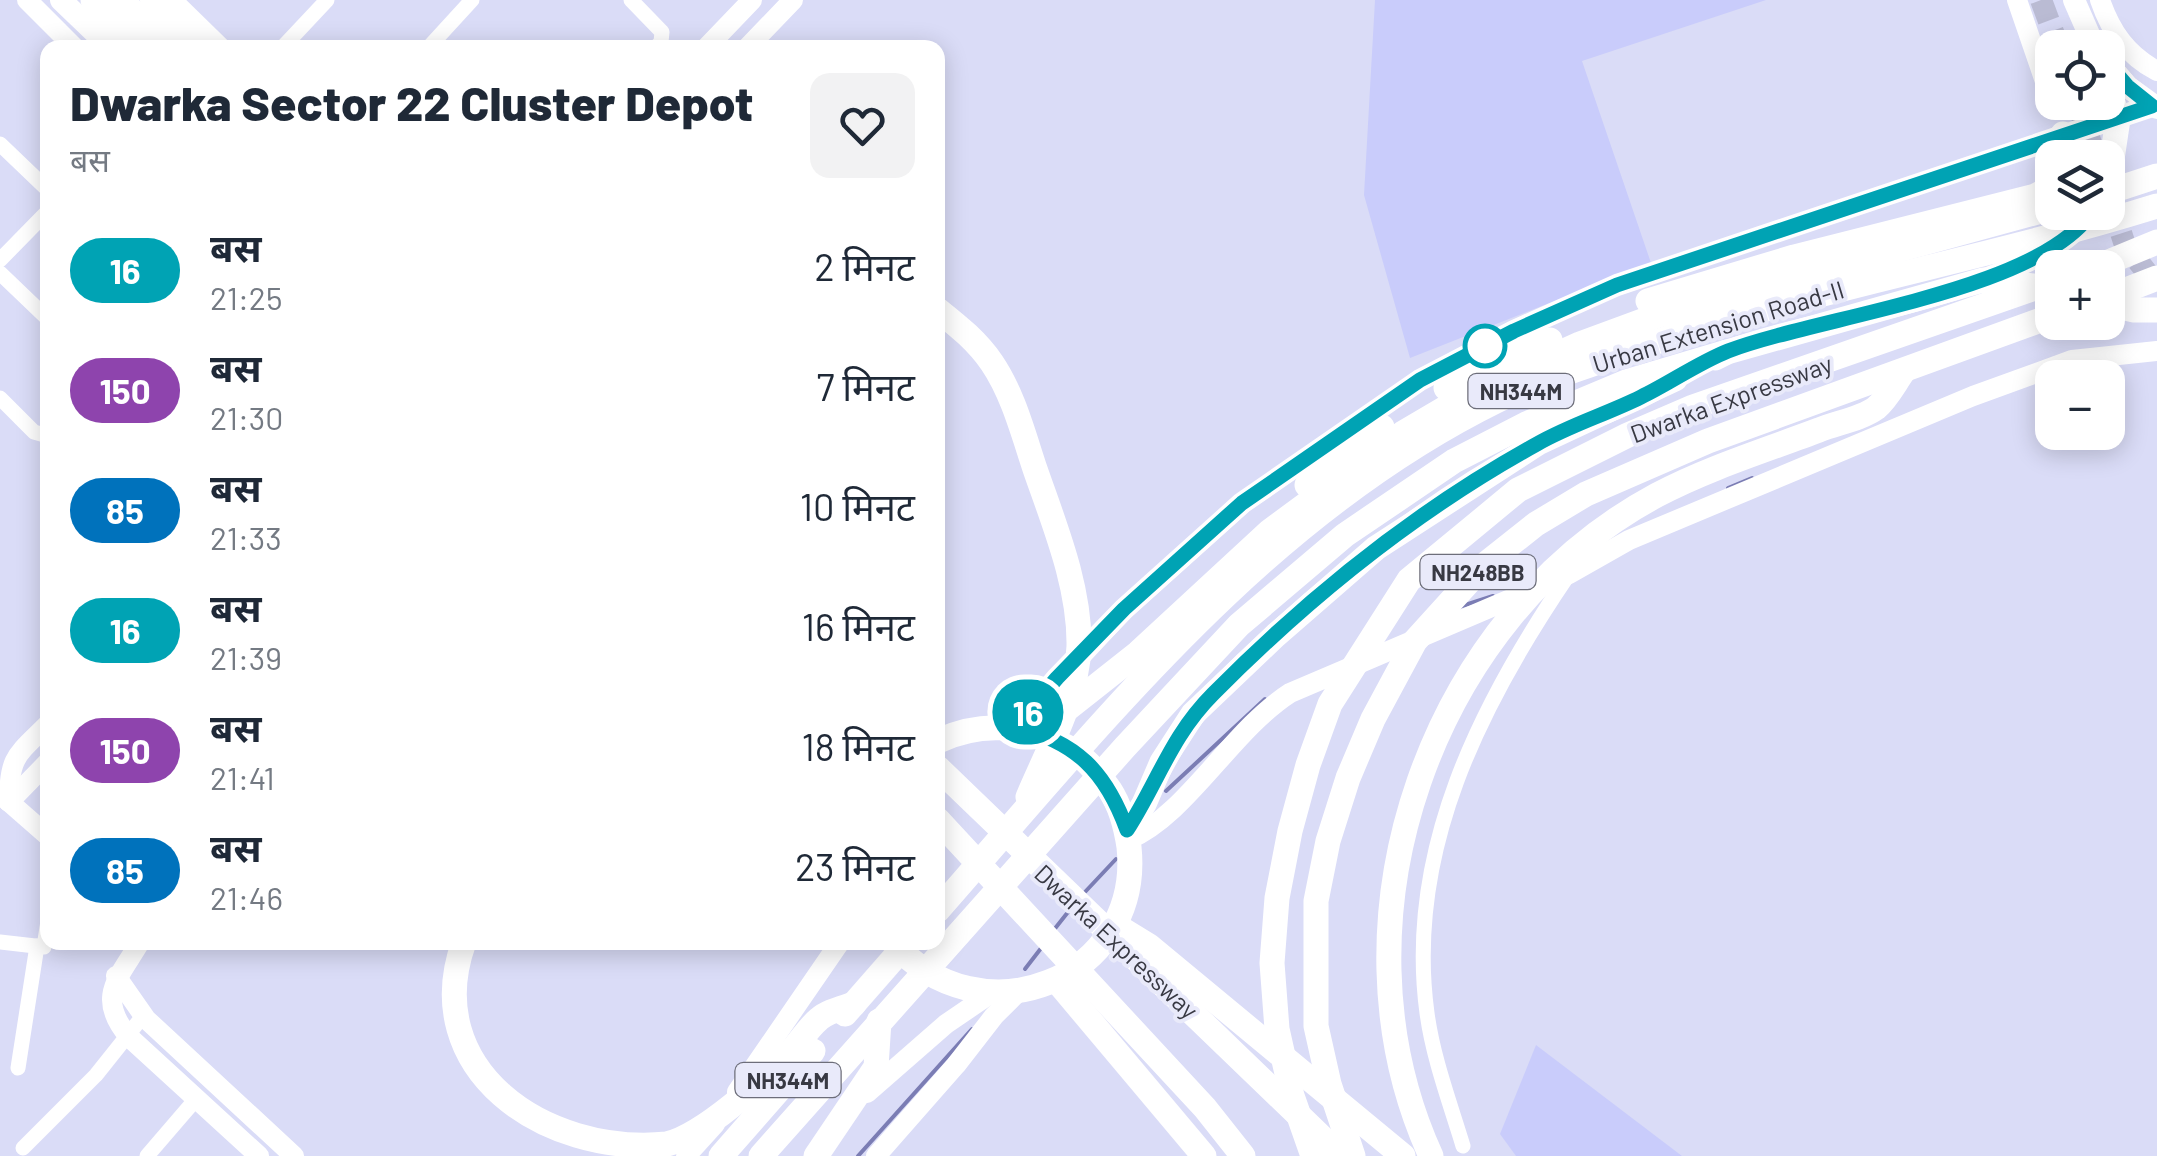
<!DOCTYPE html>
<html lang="hi">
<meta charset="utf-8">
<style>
body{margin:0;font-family:Barlow,"Noto Sans Devanagari",sans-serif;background:#f2f2f3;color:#1f2937;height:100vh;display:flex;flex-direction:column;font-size:38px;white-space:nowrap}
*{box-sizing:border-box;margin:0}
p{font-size:32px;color:#747a83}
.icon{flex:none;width:55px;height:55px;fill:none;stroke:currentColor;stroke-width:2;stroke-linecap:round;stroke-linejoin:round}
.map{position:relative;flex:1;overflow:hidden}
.details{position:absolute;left:40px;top:40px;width:905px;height:910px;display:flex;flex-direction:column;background:#fff;border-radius:20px;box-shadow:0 5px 25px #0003}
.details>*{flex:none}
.badge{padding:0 20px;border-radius:32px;font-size:35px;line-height:65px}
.fabs{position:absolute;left:2035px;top:30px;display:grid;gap:20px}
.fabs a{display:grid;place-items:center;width:90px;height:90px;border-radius:20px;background:#fff;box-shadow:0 5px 25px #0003;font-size:50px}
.map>.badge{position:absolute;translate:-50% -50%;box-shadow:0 0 0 5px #fff}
.round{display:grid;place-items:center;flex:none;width:105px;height:105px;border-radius:20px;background:#f2f2f3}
.summary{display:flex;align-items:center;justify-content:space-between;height:170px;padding:0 30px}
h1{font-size:48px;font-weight:800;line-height:75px}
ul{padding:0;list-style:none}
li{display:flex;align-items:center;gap:30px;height:120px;padding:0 30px}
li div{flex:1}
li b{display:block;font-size:38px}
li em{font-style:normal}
li .badge{min-width:110px;font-weight:700;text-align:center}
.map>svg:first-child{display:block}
</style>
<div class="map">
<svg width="2157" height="1156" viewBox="0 0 2157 1156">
<rect width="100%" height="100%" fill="#dadcf7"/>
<g fill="#c9ccfb">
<polygon points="1375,0 1766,0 1582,61 1651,263 1410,358 1364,195"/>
<polygon points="1536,1045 1682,1156 1516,1156 1500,1134"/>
</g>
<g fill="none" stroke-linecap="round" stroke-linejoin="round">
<g stroke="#7b7db4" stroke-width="4">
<polyline points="1728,488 1752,478"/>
<polyline points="1459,607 1493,596"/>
<polyline points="1166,791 1265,699"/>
<polyline points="1085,892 1116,859"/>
<polyline points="1053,931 1072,907"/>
<polyline points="1025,969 1042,947"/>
<polyline points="858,1156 972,1029"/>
</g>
<g stroke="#babbd3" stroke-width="22" stroke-dasharray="22 11" stroke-linecap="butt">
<polyline points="2041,0 2059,48"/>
<polyline points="2077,102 2096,158"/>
<polyline points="2111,202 2125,245 2157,285"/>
</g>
<g stroke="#fff" stroke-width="15">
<polyline points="631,0 662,32 661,42 655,48"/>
<polyline points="282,48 327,0"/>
<polyline points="428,48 472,0"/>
<polyline points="0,144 48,190"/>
<polyline points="0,260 48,211"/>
<polyline points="0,273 48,319"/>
<polyline points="0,398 34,432 48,436"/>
<polyline points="0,942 44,947 48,921"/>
<polyline points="18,1068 37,946"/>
<path d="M 1463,1146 C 1450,1103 1433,1058 1427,1013 C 1405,851 1481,703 1569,574"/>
<polyline points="23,1148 96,1075 143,1016"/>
<polyline points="147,1156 196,1099"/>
</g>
<g stroke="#fff" stroke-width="20">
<polyline points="27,0 75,48"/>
<polyline points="172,0 221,48"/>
<polyline points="2017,0 2052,102"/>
<path d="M 2100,0 C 2111,32 2127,55 2157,71"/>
<polyline points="706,48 752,0"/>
<polyline points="747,48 793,0"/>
<polyline points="1015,727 1125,609 1243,503 1420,380 1513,331 1617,285 2152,106"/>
<polyline points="0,794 48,836"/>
<path d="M 9,802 C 9,756 17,755 48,724"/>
<polyline points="9,802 48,762"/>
<path d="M 1128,840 C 1187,815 1231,731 1290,693 L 1569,574 L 1629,540 L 1973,396 L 2072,360 L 2157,351"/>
<path d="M 140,942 C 119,978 95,997 129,1037 L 259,1156"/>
<polyline points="116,976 146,1019 294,1156"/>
<polyline points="737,1092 840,942"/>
<polyline points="867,1093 946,1024 990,994"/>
<polyline points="686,1156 715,1124"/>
<polyline points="876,1156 956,1065 994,1016 1018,992"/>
</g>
<g stroke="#fff" stroke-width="22">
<polyline points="61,0 111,48"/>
<polyline points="151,0 201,48"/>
<polyline points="2074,0 2095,48"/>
<polyline points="2108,64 2127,86 2157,108"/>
</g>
<g stroke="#fff" stroke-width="25">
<polyline points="93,0 143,48"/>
<polyline points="121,0 171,48"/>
<polyline points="2108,86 2118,119 2108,186"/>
<polyline points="2063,134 2064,158"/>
<polyline points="2108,192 2157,176"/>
<polyline points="2094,268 2157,242"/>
<polyline points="2108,297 2157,278"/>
<polyline points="1648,301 1794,257 2035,196 2052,187"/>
<polyline points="2108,304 2134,310 2157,310"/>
<path d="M 938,310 C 958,326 977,341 992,363 C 1013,394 1023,433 1035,469 C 1054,524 1080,586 1079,646 C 1077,700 1048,749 1028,797"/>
<polyline points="1715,358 1727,352 1983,280 2033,286"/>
<polyline points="1446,388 1486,366 1550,340"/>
<polyline points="1307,485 1334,459 1382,427"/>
<polyline points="1038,732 1138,653 1270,531 1403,433 1471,393 1580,344 1656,316 2052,208"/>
<polyline points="938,768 1341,1156"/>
<polyline points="938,820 1205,1108 1243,1156"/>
<polyline points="1127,830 1144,804 1162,762 1193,714 1276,635 1376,548 1538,443 1675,379"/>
<path d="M 938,910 C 1105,720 1266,514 1498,400 C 1532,384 1569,372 1604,360 C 1784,294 1974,263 2157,206"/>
<polyline points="1118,927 1149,946 1403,1156"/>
<path d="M 464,942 C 418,1069 544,1156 667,1144 C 704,1135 762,1081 789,1054 C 799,1043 808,1028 819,1019 C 828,1011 843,1008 854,1004"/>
<path d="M 893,942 C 979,1043 1143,980 1129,847 C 1126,827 1121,807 1110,790 C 1097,772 1082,753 1061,744 C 1019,724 980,722 938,741"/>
<polyline points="1056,980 1204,1156"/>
<polyline points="845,1014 908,942"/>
<polyline points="721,1156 813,1051"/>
<polyline points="761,1156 1125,747 1239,625 1345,535 1454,461 1526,424 1626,382 1727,352"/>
<polyline points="816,1156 876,1067 879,1021"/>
<polyline points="1313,1156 1292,1096 1277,1029 1272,963 1277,898 1290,831 1308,765 1330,704 1409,580 1518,490 1628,435 1693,407 2052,282"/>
<polyline points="1353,1156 1329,1084 1316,1026 1316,901 1328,841 1348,778 1373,719 1415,641 1483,566 1536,524 1586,494 1708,441 2052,316"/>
<path d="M 1431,1156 C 1323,920 1431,616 1657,495 C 1708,468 1766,450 1819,430 C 1836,423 1861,419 1876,408 C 1887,399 1895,383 1903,372"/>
</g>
</g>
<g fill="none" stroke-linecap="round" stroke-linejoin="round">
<g stroke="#fff" stroke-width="22">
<path id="line" d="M 2092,212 C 2037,292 1820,316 1728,351 C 1698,363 1670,383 1641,397 C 1607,414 1570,425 1537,444 C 1417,510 1309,597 1213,694 C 1171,736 1158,782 1127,830 C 1106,772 1076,741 1015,727 L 1057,678 L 1124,609 L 1242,503 L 1420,380 L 1514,331 L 1617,285 L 2152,106 L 2127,86 L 2108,64"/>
</g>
<use href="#line" stroke="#00a3b4" stroke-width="15"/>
</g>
<circle fill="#fff" stroke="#00a3b4" stroke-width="5" cx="1485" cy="346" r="20"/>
<g text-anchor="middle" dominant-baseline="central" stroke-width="8" stroke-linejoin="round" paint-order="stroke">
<g fill="#e9eafa" stroke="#6d6e7a" stroke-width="2.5">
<rect x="1468.5" y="374" width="105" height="34" rx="8"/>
<rect x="1420.5" y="555" width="115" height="34" rx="8"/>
<rect x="735.5" y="1063" width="105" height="34" rx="8"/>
</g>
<g font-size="22" font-weight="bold" fill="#383943">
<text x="1521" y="391">NH344M</text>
<text x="1478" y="572">NH248BB</text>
<text x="788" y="1080">NH344M</text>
</g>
<g font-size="25" fill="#383943" stroke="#e9eafa">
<text transform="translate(1718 326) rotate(-17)">Urban Extension Road-II</text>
<text transform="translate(1731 398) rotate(-20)">Dwarka Expressway</text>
<text transform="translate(1117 941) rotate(43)">Dwarka Expressway</text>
</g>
</g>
</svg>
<div class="fabs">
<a><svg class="icon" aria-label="locate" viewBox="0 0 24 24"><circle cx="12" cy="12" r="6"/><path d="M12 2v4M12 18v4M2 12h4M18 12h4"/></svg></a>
<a><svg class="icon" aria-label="layers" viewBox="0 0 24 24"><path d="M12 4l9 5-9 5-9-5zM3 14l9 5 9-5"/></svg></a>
<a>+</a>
<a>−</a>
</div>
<b class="badge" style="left:1028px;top:712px;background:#00a3b4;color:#fff">16</b>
<section class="details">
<div class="summary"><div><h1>Dwarka Sector 22 Cluster Depot</h1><p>बस</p></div><a class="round"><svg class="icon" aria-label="heart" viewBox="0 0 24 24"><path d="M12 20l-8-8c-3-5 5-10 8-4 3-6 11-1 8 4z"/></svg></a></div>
<ul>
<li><span class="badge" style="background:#00a3b4;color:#fff">16</span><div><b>बस</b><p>21:25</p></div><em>2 मिनट</em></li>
<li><span class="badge" style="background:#8e44ad;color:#fff">150</span><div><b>बस</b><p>21:30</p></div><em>7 मिनट</em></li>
<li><span class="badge" style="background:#0072bc;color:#fff">85</span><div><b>बस</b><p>21:33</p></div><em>10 मिनट</em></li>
<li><span class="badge" style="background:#00a3b4;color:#fff">16</span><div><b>बस</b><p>21:39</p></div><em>16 मिनट</em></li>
<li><span class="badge" style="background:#8e44ad;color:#fff">150</span><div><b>बस</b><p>21:41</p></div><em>18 मिनट</em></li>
<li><span class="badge" style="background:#0072bc;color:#fff">85</span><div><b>बस</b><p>21:46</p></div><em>23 मिनट</em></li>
</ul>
</section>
</div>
